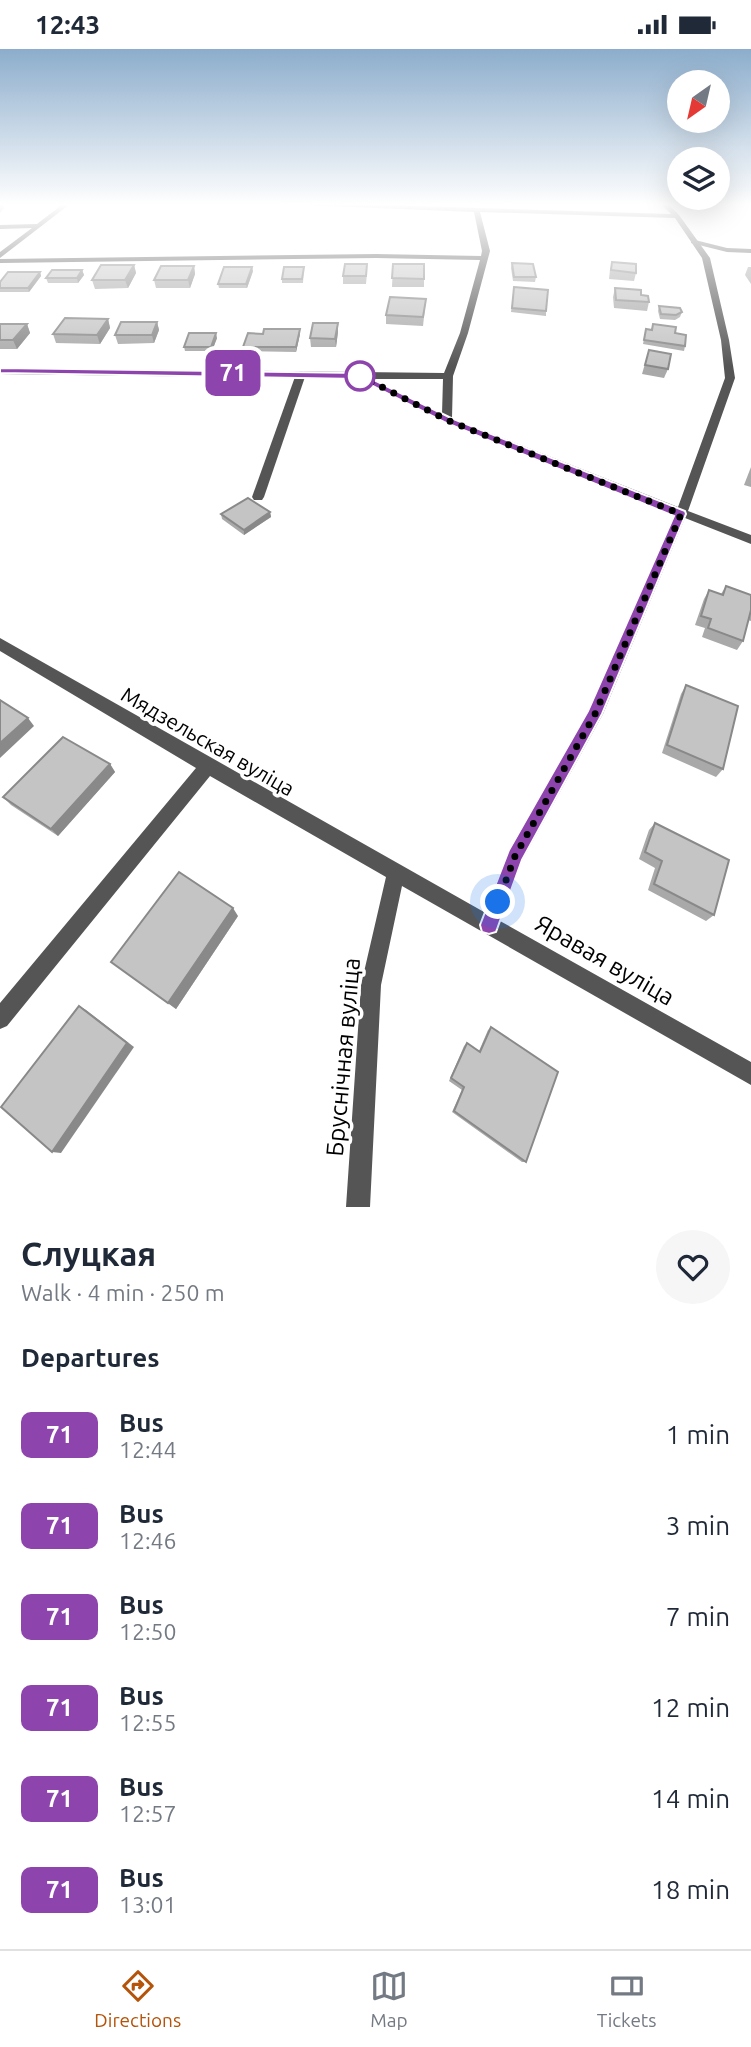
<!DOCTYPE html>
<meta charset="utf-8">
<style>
body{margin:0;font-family:Ubuntu,sans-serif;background:#f6f6f7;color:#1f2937;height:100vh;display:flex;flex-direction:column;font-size:26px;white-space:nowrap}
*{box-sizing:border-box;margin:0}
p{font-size:23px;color:#747a83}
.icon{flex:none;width:38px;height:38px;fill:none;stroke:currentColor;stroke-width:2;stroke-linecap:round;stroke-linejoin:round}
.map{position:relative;height:1158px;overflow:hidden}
.panel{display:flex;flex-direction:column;background:#fff;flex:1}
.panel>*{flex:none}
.badge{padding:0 14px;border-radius:10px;font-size:24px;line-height:46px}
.needle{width:46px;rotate:214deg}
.controls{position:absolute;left:667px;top:21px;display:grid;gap:14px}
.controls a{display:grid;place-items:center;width:63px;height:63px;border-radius:50%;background:#fff;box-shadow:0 7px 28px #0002;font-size:35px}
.you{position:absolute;width:35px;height:35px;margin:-18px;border:5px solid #fff;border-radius:50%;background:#1a73e8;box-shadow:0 0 0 10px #1a73e833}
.map>.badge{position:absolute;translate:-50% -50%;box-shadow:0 0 0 4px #fff}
h2{padding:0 21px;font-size:26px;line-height:63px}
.round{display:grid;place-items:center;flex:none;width:74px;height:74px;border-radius:37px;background:#f6f6f7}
.overview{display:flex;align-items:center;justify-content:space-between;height:119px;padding:0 21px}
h1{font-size:33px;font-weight:700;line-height:52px}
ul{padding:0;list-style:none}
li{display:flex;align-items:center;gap:21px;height:91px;padding:0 21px}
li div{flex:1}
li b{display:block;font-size:26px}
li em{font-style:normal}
li .badge{min-width:77px;font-weight:700;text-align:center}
.status{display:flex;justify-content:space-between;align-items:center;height:49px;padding:0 35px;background:#fff;direction:ltr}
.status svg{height:19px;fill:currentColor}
.dock{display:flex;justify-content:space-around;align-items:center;height:98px;border-top:2px solid #e0e1e3;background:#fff;font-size:19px;color:#747a83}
.dock a{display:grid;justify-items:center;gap:4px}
.dock .selected{color:#b45309}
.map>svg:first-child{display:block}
</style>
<div class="status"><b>12:43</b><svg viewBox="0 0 49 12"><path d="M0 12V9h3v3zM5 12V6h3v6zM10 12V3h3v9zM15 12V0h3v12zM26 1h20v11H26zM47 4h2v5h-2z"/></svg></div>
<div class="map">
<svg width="751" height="1158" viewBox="0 0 751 1158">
<rect width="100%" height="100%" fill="#fff"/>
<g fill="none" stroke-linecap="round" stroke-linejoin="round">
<g fill="#555" fill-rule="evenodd">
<polygon points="691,190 727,199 751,200 751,204 727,203 691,194"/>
<polygon points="301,322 306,325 264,448 262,451 254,451 252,448 296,325"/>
</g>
<g fill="#555" fill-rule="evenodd">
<polygon points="63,155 70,155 0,209 0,203 32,179 0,180 0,176 37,175"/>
<path d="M 280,155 L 352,155 L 671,165 L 661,155 L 668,155 L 679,166 L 710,209 L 729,291 L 735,329 L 688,462 L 751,486 L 751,495 L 685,469 L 603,665 L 522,812 L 500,872 L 751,1013 L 751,1036 L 402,837 L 381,936 L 370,1158 L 346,1158 L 361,936 L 386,828 L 210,727 L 7,977 L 0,980 L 0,954 L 196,719 L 0,602 L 0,589 L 484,863 L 509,801 L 589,662 L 675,465 L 443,373 L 358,330 L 0,325 L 0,319 L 444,324 L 460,284 L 480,211 L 376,209 L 0,214 L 0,210 L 376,205 L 481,207 L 482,202 L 474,163 ZM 480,163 L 675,169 L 702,209 L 721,291 L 725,329 L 678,458 L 452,369 L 453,327 L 468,284 L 490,202 ZM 373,330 L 443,330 L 442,365 Z"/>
</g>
</g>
<g fill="#a9a9a9">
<polygon points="612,213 636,224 634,232 609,230 610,221"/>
<polygon points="512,214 536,228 535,233 513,232 511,219"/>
<polygon points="393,215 424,215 424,238 392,238"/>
<polygon points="134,216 136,224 128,239 95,240 92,231"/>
<polygon points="194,217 195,225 190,239 156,239 154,231"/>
<polygon points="304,218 303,234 282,234 282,230"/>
<polygon points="748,218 751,218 751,235 745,226"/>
<polygon points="82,221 84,226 78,234 48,234 46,229"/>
<polygon points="253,222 247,239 219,239 218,235"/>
<polygon points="40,223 41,227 29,243 0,243 0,233"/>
<polygon points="367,224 366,235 343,235 343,227"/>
<polygon points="514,238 546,262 546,267 511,263"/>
<polygon points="615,239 641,246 649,253 647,262 614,259 613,248"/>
<polygon points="426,250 423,277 386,275 386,266"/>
<polygon points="659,257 682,263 680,268 675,271 660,270 658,262"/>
<polygon points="108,270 110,279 100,295 56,294 53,285"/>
<polygon points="157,273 159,281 154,294 118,295 115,286"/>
<polygon points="0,275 27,275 30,284 17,300 0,300"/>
<polygon points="653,275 675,284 685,297 684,302 643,295 646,280 651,281"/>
<polygon points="300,280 300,285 296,303 244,302 243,298 263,285"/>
<polygon points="338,283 336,298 311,298 310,289"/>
<polygon points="217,289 212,302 185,302 184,298"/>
<polygon points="649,301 668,320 664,329 642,325"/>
<polygon points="751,418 751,438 744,436"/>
<polygon points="270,463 271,468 244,486 222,470 221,465"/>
<polygon points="726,537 751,546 751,572 748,571 743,592 737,601 702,588 705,579 695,576 704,550 709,541 721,545"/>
<polygon points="686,636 723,720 716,728 662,704 681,645"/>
<polygon points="110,715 115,723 58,787 11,756 3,748"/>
<polygon points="655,774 714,866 706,872 648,841 655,819 639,810 649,781"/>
<polygon points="238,867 176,960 111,913"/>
<polygon points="491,978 526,1113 522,1113 452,1063 462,1041 449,1032 464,997 467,994 479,1002 488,981"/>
</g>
<g fill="#898989">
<polygon points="0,155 3,155 4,159 0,164"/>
<polygon points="134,216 136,224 128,239 125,231"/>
<polygon points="194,217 195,225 190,239 188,231"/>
<polygon points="252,218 253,222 247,239 246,235"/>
<polygon points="82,221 84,226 78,234 77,229"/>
<polygon points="40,223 41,227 29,243 28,239"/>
<polygon points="108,270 110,279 100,295 97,286"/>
<polygon points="157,273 159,281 154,294 152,286"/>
<polygon points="338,274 338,283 336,298 335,290"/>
<polygon points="27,275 30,284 17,300 13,291"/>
<polygon points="300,280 300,285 296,303 296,298"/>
<polygon points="216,284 217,289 212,302 211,298"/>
<polygon points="270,463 271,468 244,486 244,481"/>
<polygon points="28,669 34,677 0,709 0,694"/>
<polygon points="110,715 115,723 58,787 51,780"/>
<polygon points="233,859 238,867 176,960 168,954"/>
<polygon points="79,957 86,961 134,998 61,1104 52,1103"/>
</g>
<g fill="#c4c4c4" stroke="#898989" stroke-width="2">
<polygon points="612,213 636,215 636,224 611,221"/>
<polygon points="512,214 533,215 536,228 514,228"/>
<polygon points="345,215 367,215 366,227 343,227"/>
<polygon points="393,215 424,215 424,230 392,229"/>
<polygon points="101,216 134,216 125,231 92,231"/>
<polygon points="161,217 194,217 188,231 154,231"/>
<polygon points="224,218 252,218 246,235 218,235"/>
<polygon points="284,218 304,218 302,230 282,230"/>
<polygon points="52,221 82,221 77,229 46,229"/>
<polygon points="8,223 40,223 28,239 0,239 0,233"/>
<polygon points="514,238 548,241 546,262 512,259"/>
<polygon points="615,239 641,241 641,246 648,247 649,253 616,251"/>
<polygon points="390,248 426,250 423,268 386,266"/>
<polygon points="659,257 680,259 682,263 676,266 661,265"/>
<polygon points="65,269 108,270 97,286 53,285"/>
<polygon points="121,273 157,273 152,286 115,286"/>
<polygon points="313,274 338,274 335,290 310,289"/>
<polygon points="0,275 27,275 13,291 0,291"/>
<polygon points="653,275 676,278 675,284 686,286 685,297 644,291 646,280 652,281"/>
<polygon points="264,280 300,280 296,298 243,298 248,284 263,285"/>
<polygon points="189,284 216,284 211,298 184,298"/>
<polygon points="649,301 671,305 668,320 645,316"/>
<polygon points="248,449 270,463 244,481 221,465"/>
<polygon points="726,537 751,546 751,561 743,592 708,579 711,570 701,567 709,541 723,546"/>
<polygon points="686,636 738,657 723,720 667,696"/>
<polygon points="0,651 28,669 0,694"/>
<polygon points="63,688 110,715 51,780 3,748"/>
<polygon points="655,774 729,811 714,866 654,835 662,812 645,803"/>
<polygon points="179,823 233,859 168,954 111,913"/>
<polygon points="79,957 127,994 52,1103 1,1058"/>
<polygon points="491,978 558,1023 526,1113 454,1062 464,1038 451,1029 467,994 480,1003"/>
</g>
<linearGradient id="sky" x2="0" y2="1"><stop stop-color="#8cadcc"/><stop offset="0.49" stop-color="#fff"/><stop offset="1" stop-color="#fff" stop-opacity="0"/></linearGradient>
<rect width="751" height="317" fill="url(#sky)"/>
<polygon fill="#8e44ad" stroke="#fff" stroke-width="2" points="0,319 360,324 451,369 685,462 686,465 602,665 522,811 496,883 489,885 482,883 480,876 509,801 588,662 674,467 444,373 359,330 0,324"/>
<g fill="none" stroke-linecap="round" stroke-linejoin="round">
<polyline stroke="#000" stroke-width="7" stroke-dasharray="0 12.6" points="360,327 447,371 681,465 595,665 515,807 498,853"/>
</g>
<circle fill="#fff" stroke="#8e44ad" stroke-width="3.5" cx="360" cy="327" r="14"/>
<g text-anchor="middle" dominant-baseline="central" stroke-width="7" stroke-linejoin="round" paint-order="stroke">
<g font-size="21" fill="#000" stroke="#fff">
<text transform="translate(208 692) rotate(30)">Мядзельская вуліца</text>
</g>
<g font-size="24" fill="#000" stroke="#fff">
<text transform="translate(605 911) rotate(30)">Яравая вуліца</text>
<text transform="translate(343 1008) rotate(-85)">Бруснічная вуліца</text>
</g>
</g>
</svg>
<div class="controls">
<a><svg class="needle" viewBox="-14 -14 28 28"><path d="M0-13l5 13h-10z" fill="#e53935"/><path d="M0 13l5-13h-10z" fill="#747a83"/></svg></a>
<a><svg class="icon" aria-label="layers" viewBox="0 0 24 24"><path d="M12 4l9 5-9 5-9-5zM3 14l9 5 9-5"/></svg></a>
</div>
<div class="you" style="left:498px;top:853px"></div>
<b class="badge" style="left:233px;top:324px;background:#8e44ad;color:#fff">71</b>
</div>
<section class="panel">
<div class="overview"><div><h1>Слуцкая</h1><p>Walk · 4 min · 250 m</p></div><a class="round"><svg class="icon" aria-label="heart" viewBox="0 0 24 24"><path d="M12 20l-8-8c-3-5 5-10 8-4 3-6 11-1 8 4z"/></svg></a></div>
<h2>Departures</h2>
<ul>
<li><span class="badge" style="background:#8e44ad;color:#fff">71</span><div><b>Bus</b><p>12:44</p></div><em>1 min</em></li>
<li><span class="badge" style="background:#8e44ad;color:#fff">71</span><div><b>Bus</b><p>12:46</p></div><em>3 min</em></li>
<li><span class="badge" style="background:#8e44ad;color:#fff">71</span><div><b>Bus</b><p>12:50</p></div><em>7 min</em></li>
<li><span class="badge" style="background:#8e44ad;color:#fff">71</span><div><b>Bus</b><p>12:55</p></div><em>12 min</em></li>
<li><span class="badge" style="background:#8e44ad;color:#fff">71</span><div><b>Bus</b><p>12:57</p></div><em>14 min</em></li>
<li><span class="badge" style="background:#8e44ad;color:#fff">71</span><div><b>Bus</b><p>13:01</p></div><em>18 min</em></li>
</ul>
</section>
<nav class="dock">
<a class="selected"><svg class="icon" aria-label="directions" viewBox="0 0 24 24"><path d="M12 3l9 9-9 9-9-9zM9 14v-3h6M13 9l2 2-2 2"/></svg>Directions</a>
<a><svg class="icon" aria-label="map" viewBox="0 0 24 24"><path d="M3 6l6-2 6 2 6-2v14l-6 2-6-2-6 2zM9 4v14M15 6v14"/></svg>Map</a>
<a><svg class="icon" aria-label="tickets" viewBox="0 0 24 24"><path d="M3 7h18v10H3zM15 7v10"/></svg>Tickets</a>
</nav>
